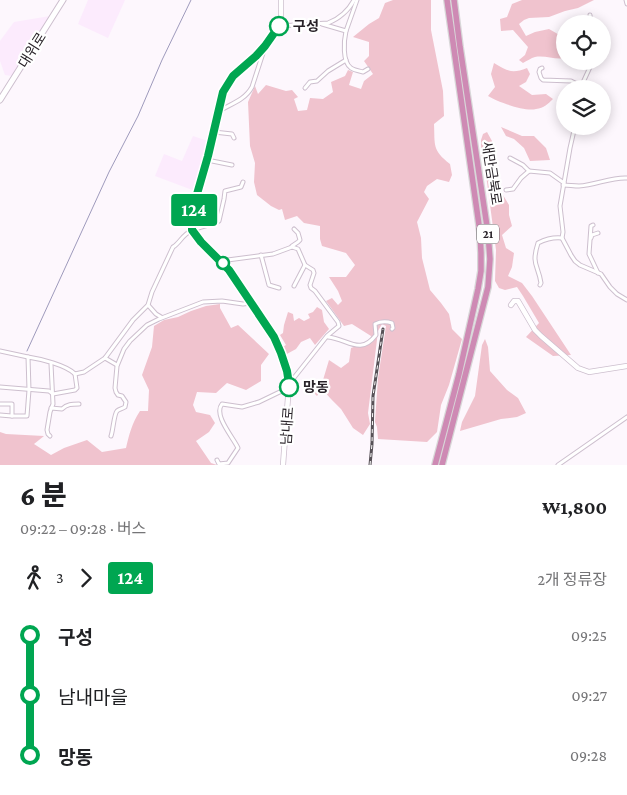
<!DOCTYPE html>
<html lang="ko">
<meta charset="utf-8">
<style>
body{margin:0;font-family:"Crimson Pro","Noto Sans KR",serif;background:#f2f2f2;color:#202124;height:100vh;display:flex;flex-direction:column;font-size:19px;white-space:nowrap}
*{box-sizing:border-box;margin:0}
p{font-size:16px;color:#757577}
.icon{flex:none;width:28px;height:28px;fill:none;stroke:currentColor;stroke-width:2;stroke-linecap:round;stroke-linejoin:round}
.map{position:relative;height:465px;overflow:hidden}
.details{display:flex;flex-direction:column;background:#fff;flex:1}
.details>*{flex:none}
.badge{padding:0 10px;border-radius:4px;font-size:18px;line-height:32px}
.buttons{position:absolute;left:556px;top:15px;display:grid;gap:10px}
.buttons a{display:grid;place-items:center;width:55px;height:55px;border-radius:50%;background:#fff;box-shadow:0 2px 12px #0003;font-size:25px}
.map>.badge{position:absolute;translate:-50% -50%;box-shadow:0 0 0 2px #fff}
.legs{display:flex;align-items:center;gap:8px;height:55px;padding:0 20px;font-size:16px}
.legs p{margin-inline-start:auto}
.overview{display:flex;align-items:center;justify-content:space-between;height:85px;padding:0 20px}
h1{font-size:28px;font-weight:800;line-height:38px}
ul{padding:0 20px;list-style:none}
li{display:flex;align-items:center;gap:18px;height:60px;font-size:19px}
li i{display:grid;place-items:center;width:8px;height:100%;margin:0 6px;background:currentColor}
li i::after{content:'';width:12px;height:12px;margin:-6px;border:4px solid;border-radius:50%;background:#fff}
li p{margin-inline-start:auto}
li:first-child i{background:linear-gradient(#0000 50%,currentColor 0)}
li:last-child i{background:linear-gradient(currentColor 50%,#0000 0)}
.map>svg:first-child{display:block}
</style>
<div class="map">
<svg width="627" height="465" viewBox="0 0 627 465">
<rect width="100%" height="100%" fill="#fdf7fd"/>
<g fill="#fcebfd">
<polygon points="88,0 125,0 108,38 78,24"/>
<polygon points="50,16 12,76 5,75 0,61 0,41 14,22"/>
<polygon points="193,136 208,141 195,191 155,176 164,154 182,161"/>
</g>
<g fill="#f0c3ce">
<path d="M 393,0 L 431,0 L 431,30 L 443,91 L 444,116 L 434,124 C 435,145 432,150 450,164 L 452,175 L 449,182 L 437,179 L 427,186 L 424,192 L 429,199 L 417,222 L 421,238 L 422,258 L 430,290 L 441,303 L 449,314 L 452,329 L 462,339 L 449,385 L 441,405 L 437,432 L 427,442 L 378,439 L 377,427 L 375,422 L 376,407 L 378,378 L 386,326 L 382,324 L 378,331 L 376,348 L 368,413 L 370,424 L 363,435 L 353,428 L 341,409 L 331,399 L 322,389 L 317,396 L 313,392 L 323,380 L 329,360 L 341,368 L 349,362 L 351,348 L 370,341 L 371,336 L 352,324 L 344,326 L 326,301 L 332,298 L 338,305 L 342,301 L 338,291 L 329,277 L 346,277 L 355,265 L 346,253 L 322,246 L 320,239 L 320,226 L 304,223 L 297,216 L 285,220 L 282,209 L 279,210 L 271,206 L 257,195 L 254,182 L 255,163 L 250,146 L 248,102 L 255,86 L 258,94 L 266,85 L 286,91 L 292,90 L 298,97 L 294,99 L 298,111 L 307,110 L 310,98 L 323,99 L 333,92 L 331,82 L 345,76 L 348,70 L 353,72 L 349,85 L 361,89 L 364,81 L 373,74 L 364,61 L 369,56 L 369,42 L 353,37 L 369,24 L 379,18 L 385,3 Z"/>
<path d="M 522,0 L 594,0 L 578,8 L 565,11 L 549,17 L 529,18 L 524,20 L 519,24 L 526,36 L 535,32 L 549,29 L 563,37 L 559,43 L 565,48 L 565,58 C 555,60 545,55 535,57 C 531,58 527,61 523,63 L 519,60 L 525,55 L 528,47 L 513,30 L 501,31 L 500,19 L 507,17 L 512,4 Z"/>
<path d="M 494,63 C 507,71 512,74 527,68 L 530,74 L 526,82 L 519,86 L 532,95 L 546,94 L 553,99 C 548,104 544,108 536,109 C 525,112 498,102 488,96 L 495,87 L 491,74 Z"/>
<polygon points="501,127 522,136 534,136 546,148 550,160 530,161 524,148 514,139 506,136"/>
<polygon points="487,132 492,141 489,163 497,185 509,205 509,215 512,226 502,235 506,248 514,253 512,267 508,276 522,283 532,296 571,355 553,356 526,337 539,323 523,296 517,287 505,290 499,288 495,281 496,250 487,182 481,153 481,140 483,134"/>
<path d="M 220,304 L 220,308 L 231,328 L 238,325 L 269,354 L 261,365 L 261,381 L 246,390 L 227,383 L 216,393 L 197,392 L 193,405 L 196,412 L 210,415 L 215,423 L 209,432 L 196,441 L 211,463 L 217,465 L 0,465 L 0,432 L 6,434 L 44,436 L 34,444 L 51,455 L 64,448 L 87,440 L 102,452 L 126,448 C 129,435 132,423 140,411 L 148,411 L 149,390 L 142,375 L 152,347 L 154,326 L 164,320 L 178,317 L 191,311 L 206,306 Z"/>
<polygon points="317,307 322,310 324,322 329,329 315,345 310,338 301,342 296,349 285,355 281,348 286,345 280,335 283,333 284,325 288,312 293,314 294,321 299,318 304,321 310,318 308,314 313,312"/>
<polygon points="485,339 488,347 490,371 507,390 518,398 526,413 517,417 501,419 460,431 462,422 475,396 482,345"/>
</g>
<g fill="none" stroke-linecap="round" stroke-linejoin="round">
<polyline stroke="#9e9abc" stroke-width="1" points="27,351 109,172 138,116 162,60 191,0"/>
<g stroke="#cdbfce" stroke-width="5">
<g id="minor">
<polyline points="626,0 627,4"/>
<polyline points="590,15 591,24"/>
<polyline points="322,24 346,31 357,0"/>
<path d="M 279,26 L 328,23 C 339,19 349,10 354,0"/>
<path d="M 346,31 C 344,40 342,62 351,68 C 354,70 359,71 363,72 L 368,69"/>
<polyline points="542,68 540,69 539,72 541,78 543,80 571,81 581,86"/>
<polyline points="305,88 310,82 317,81 328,71 346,60"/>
<polyline points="580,89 591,65 586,61"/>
<path d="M 219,111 C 231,104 245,100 252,87 L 265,47"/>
<polyline points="575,126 570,148 560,206 563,232 562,238 571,255 575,261 580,265 601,274 610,287 617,294 627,300"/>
<polyline points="214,132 232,134 234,138"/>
<polyline points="510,158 523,165 529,171"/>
<polyline points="207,160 232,165"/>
<path d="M 563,185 C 568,185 574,186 579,186 C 596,185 611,177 627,178"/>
<polyline points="506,190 513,189 521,178 529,171 550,173 564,183"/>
<polyline points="593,225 591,226 589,254 598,273"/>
<polyline points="591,238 592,235 598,233"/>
<polyline points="292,246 298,242 300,240 298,233 294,229"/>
<polyline points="261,255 269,285 279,288"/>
<polyline points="220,261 273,254 292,247 298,249 305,265 313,270 314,273 310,285 311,288 315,291 338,322 339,326 327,336 289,384"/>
<path d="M 540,285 L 541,283 C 538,264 531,265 538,243 C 546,239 553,237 562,238"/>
<polyline points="294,286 305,265"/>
<polyline points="148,305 156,314 161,317"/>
<path d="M 328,337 C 348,339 360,356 376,335 L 375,324 C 381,321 386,321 392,323 L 393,328 L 392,329"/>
<polyline points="0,351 28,357"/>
<polyline points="105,358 117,365"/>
<polyline points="0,387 49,391 53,394 75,390 77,388 75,374"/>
<polyline points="0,404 12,404 12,416"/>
<path d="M 51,408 L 62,409 C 67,404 72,404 79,404"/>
<path d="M 0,415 L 12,416 L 27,416 L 29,390 L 28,357 C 41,359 66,365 75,374 L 84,372 L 105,358 L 133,320 L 148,305 L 152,292 L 173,247 C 180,243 182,235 191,231 C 200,226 210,226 219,221 L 224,199 L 225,191 L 241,187 L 243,182"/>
<polyline points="50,436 48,434 47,430 50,412 53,404 51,364"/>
<path d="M 111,436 C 113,431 114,414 117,411 C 119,409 122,409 125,407 L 126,402 L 122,396 L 118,395 L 116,392 L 115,388 L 117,366 L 124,349 L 130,341 L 147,325 L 159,319 L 203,302 L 222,301 L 243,304 L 251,303"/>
<path d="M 217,460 L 219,464 L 228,463 L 238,448 C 233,437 213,415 222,404 L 242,407 L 259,402 L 288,388"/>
<polyline points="558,465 627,417"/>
</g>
</g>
<g stroke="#cdbfce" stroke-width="6">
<g id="tertiary">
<polyline points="281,0 281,19 279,26 273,36 256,56 233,76 223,92 208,157 197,194 193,215 192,230 201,242 229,270 274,337 281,353 289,384 283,465"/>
<polyline points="511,305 514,301 518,301 535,330 541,336 578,368 589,372 627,366"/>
</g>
</g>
<g stroke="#cdbfce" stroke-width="7">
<polyline id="secondary" points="0,100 63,0"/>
</g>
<g stroke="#d8d7d8" stroke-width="8">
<g id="trunk">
<polyline points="435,465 459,374 478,289 481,271 481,253 480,232 447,0"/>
<polyline points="442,465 488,287 490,259 488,233 460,47 454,0"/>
</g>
</g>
<use href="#minor" stroke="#fff" stroke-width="3"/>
<use href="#tertiary" stroke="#fff" stroke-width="4.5"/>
<use href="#secondary" stroke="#fff" stroke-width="5"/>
<use href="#trunk" stroke="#ce8ab4" stroke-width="5.5"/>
<g stroke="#565056" stroke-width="3">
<polyline id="rail" points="370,465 372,444 373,396 383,329"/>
</g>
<use href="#rail" stroke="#fff" stroke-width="1" stroke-dasharray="4" stroke-linecap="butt"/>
</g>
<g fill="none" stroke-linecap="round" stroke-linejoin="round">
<g stroke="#fff" stroke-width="11">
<polyline id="line-1" points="279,26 265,46 256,56 233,76 223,92 208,156 197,194 192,215 192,230 201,242 229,270 274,337 281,353 287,371 289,384 289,387"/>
</g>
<use href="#line-1" stroke="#00a651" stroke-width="8"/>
</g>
<g fill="#fff" stroke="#00a651" stroke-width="2.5">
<circle cx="279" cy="26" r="9"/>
<circle cx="223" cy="263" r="6"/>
<circle cx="289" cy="387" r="9"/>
</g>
<g text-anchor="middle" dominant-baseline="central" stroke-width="4.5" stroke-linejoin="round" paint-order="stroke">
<rect fill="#fff" stroke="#686468" stroke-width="1" x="477" y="224.5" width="22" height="19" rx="4"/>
<g font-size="12" font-weight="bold" fill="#282228">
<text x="488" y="234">21</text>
</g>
<g font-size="14" font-weight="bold" fill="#282228" stroke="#fff" text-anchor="start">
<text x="293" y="26">구성</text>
<text x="303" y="387">망동</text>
</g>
<g font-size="14" fill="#282228" stroke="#fff">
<text transform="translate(32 50) rotate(-58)">대위로</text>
<text transform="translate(492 173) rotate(81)">새만금북로</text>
<text transform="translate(287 426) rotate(-86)">남내로</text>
</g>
</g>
</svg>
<div class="buttons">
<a><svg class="icon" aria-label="locate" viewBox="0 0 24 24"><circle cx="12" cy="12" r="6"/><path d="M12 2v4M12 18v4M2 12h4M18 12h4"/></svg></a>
<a><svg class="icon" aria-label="layers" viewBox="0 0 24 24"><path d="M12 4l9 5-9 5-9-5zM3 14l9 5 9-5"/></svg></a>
</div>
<b class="badge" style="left:194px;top:210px;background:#00a651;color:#fff">124</b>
</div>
<section class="details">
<div class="overview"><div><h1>6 분</h1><p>09:22 – 09:28 · 버스</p></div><b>₩1,800</b></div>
<div class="legs"><svg class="icon" aria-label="walk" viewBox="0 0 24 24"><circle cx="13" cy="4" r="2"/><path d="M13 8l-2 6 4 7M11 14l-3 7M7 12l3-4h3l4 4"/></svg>3<svg class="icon" aria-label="forward" viewBox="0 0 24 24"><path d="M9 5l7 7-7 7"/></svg><b class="badge" style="background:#00a651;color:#fff">124</b><p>2개 정류장</p></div>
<ul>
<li><i style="color:#00a651"></i><b>구성</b><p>09:25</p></li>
<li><i style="color:#00a651"></i><span>남내마을</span><p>09:27</p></li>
<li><i style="color:#00a651"></i><b>망동</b><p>09:28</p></li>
</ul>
</section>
